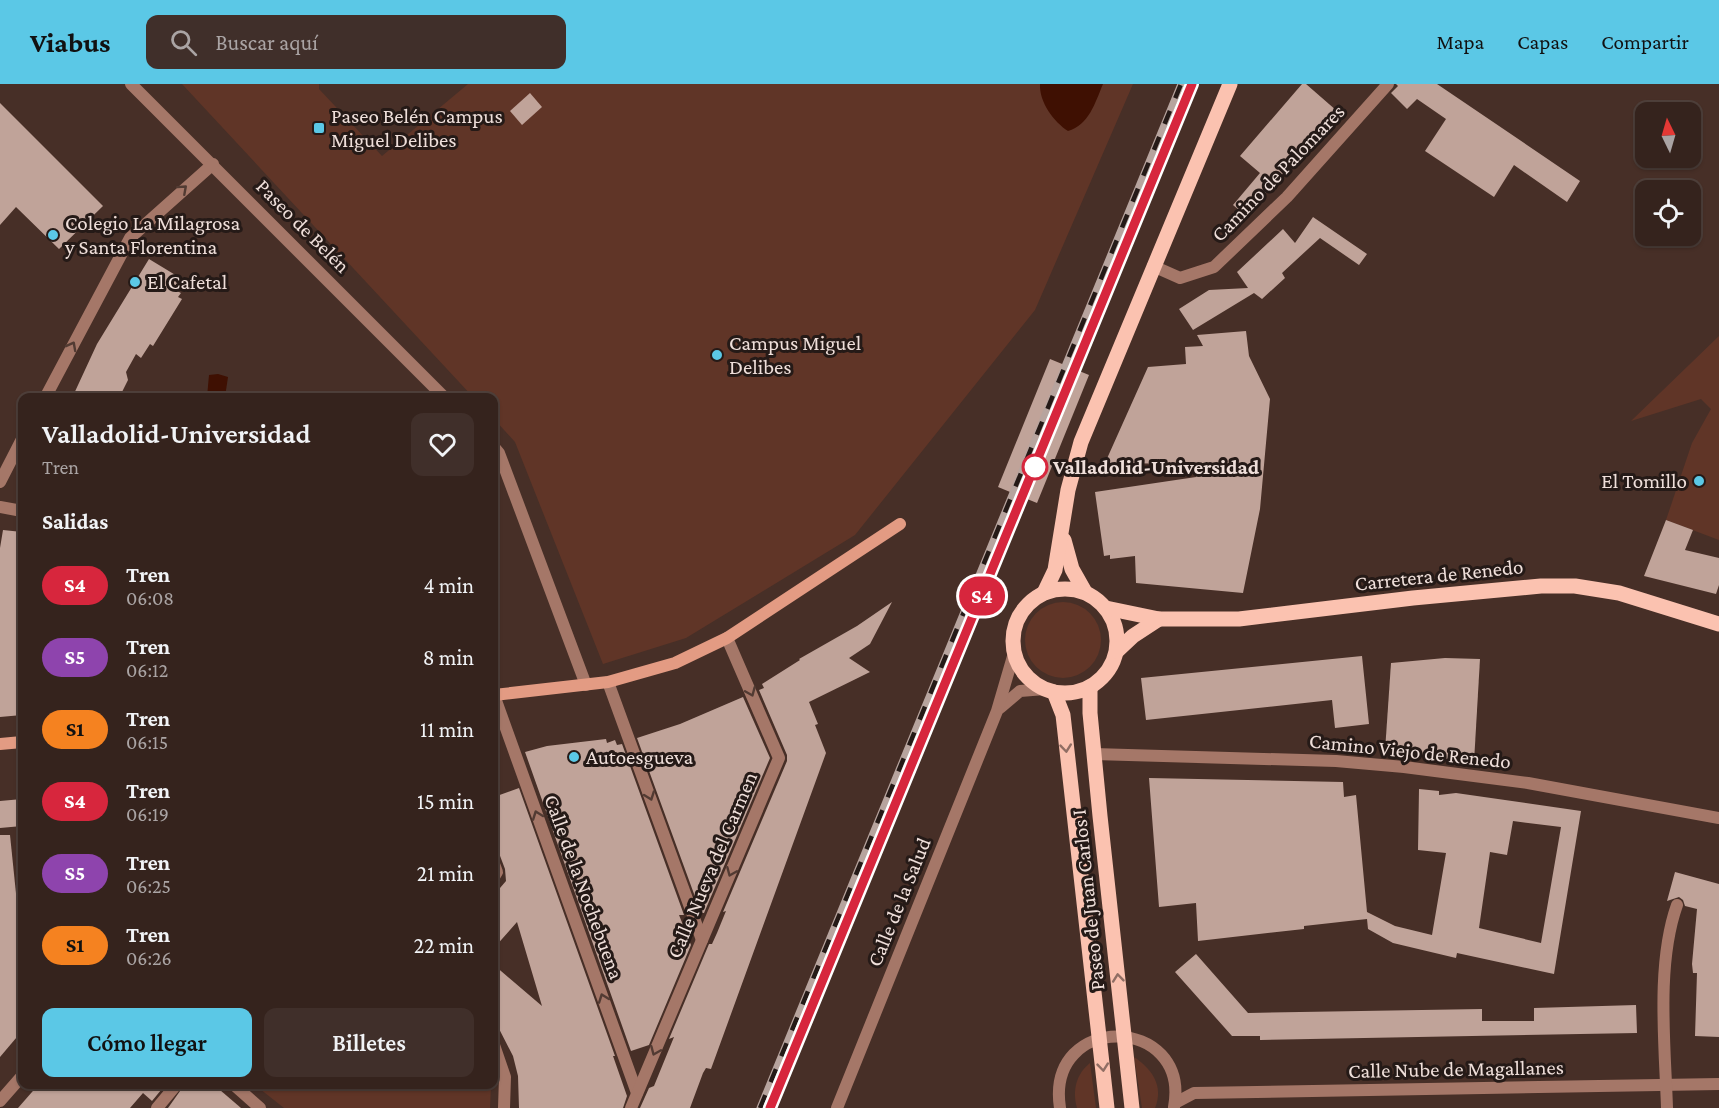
<!DOCTYPE html>
<html lang="es">
<meta charset="utf-8">
<style>
body{margin:0;font-family:"Crimson Pro",serif;background:#402f2a;color:#f1f3f6;height:100vh;display:flex;flex-direction:column;font-size:22px;white-space:nowrap}
*{box-sizing:border-box;margin:0}
p{font-size:20px;color:#aaa4a4}
.icon{flex:none;width:33px;height:33px;fill:none;stroke:currentColor;stroke-width:2;stroke-linecap:round;stroke-linejoin:round}
.map{position:relative;flex:1;overflow:hidden}
.side{position:absolute;left:18px;top:309px;width:480px;height:696px;display:flex;flex-direction:column;background:#35231d;border-radius:12px;box-shadow:0 2px 4px #0004,0 0 0 2px #4f403b}
.side>*{flex:none}
.badge{padding:0 12px;border-radius:20px;font-size:21px;line-height:39px}
.needle{width:39px;rotate:355deg}
.fabs{position:absolute;left:1635px;top:18px;display:grid;gap:12px}
.fabs a{display:grid;place-items:center;width:66px;height:66px;border-radius:12px;background:#35231d;box-shadow:0 2px 4px #0004,0 0 0 2px #4f403b;font-size:30px}
.map>.badge{position:absolute;translate:-50% -50%;box-shadow:0 0 0 3px #fff}
h2{padding:0 24px;font-size:22px;line-height:54px}
.round{display:grid;place-items:center;flex:none;width:63px;height:63px;border-radius:12px;background:#402f2a}
.head{display:flex;align-items:center;justify-content:space-between;height:102px;padding:0 24px}
h1{font-size:28px;font-weight:600;line-height:45px}
.cta{display:flex;gap:12px;margin-top:auto;padding:12px 24px}
.cta a{flex:1;height:69px;border-radius:12px;background:#5bc8e6;color:#111;font-size:24px;font-weight:600;line-height:69px;text-align:center}
.cta a+a{background:#402f2a;color:#f1f3f6}
ul{padding:0;list-style:none}
li{display:flex;align-items:center;gap:18px;height:72px;padding:0 24px}
li div{flex:1}
li b{display:block;font-size:22px}
li em{font-style:normal}
li .badge{min-width:66px;font-weight:700;text-align:center}
header{display:flex;align-items:center;gap:36px;box-sizing:border-box;height:84px;padding:0 30px;background:#5bc8e6;color:#111}
header strong{font-size:28px}
nav{display:flex;gap:33px;margin-inline-start:auto;font-size:21px}
.search{width:420px;height:54px;background:#402f2a;display:flex;align-items:center;gap:15px;box-sizing:border-box;padding:0 21px;border-radius:12px;color:#aaa4a4;font-size:22px}
.map>svg:first-child{display:block}
</style>
<header>
<strong>Viabus</strong>
<div class="search"><svg class="icon" aria-label="search" viewBox="0 0 24 24"><circle cx="10" cy="10" r="6"/><path d="M15 15l6 6"/></svg>Buscar aquí</div>
<nav><a>Mapa</a><a>Capas</a><a>Compartir</a></nav>
</header>
<div class="map">
<svg width="1719" height="1024" viewBox="0 0 1719 1024">
<rect width="100%" height="100%" fill="#472f27"/>
<g fill="#603527">
<polygon points="182,0 319,0 319,5 382,72 468,0 1133,0 1035,226 855,451 686,554 603,580 515,358 494,335 494,314 473,313"/>
<polygon points="1719,252 1719,456 1666,436 1692,359 1711,325 1701,315 1631,337"/>
<circle cx="1063" cy="556" r="38"/>
<path d="M 1134,973 C 1152,985 1164,1002 1155,1024 L 1142,1024 Z"/>
<path d="M 1090,979 L 1096,1024 L 1077,1024 C 1072,1007 1076,990 1090,979 Z"/>
<polygon points="255,1001 491,1001 490,1024 284,1024"/>
</g>
<g fill="#3f1002">
<path d="M 1040,0 L 1103,0 C 1095,19 1089,41 1068,47 C 1054,38 1039,18 1040,0 Z"/>
<polygon points="218,290 228,293 225,313 207,313 209,291"/>
</g>
<g fill="#c0a399" fill-rule="evenodd">
<polygon points="1302,0 1306,0 1337,27 1246,132 1233,121 1260,89 1240,72"/>
<polygon points="1396,0 1437,0 1580,97 1567,118 1514,81 1494,113 1425,67 1446,35 1417,15 1407,25 1391,9 1398,2"/>
<polygon points="530,9 542,23 522,41 510,27"/>
<polygon points="0,19 103,122 59,165 16,123 0,141"/>
<polygon points="1313,133 1367,170 1359,181 1320,154 1282,189 1285,194 1262,215 1254,209 1193,246 1179,225 1209,206 1248,204 1237,188 1283,145 1295,159"/>
<polygon points="149,175 182,195 175,206 181,209 178,213 182,215 153,262 150,260 141,274 136,270 126,288 128,296 119,314 72,314 97,260"/>
<polygon points="1246,247 1249,272 1270,315 1260,425 1243,509 1136,499 1135,472 1110,475 1110,471 1104,472 1095,408 1196,393 1195,380 1105,379 1148,283 1186,280 1185,263 1203,262 1197,251"/>
<polygon points="1050,275 1089,291 1037,419 998,403"/>
<polygon points="1666,436 1693,446 1685,466 1719,474 1719,501 1716,510 1644,492"/>
<polygon points="3,446 22,448 22,507 20,507 20,548 22,548 22,631 0,633 0,464"/>
<polygon points="892,518 870,560 849,574 870,588 809,618 818,640 815,641 826,669 711,985 706,984 703,989 690,1024 640,1024 649,1004 654,1002 674,953 669,955 709,860 712,860 717,849 726,827 723,828 787,677 787,671 759,606 764,604 762,600 800,576 799,575 857,542"/>
<polygon points="1362,572 1369,640 1335,644 1332,616 1146,636 1141,594"/>
<polygon points="1445,574 1480,575 1474,678 1385,667 1391,579"/>
<polygon points="743,613 770,674 704,829 701,829 637,654 680,640"/>
<polygon points="606,655 607,659 615,656 617,661 622,660 684,831 679,831 691,861 649,961 631,967 525,668 547,662"/>
<path d="M 1149,694 L 1343,698 L 1344,713 L 1356,711 L 1367,828 L 1395,842 L 1432,851 L 1446,769 L 1418,766 L 1419,705 L 1439,707 L 1439,711 L 1456,709 L 1581,727 L 1554,890 L 1457,869 L 1456,874 L 1393,859 L 1368,845 L 1367,835 L 1304,842 L 1304,845 L 1198,857 L 1196,819 L 1159,823 ZM 1513,737 L 1561,743 L 1541,859 L 1479,844 L 1490,768 L 1507,771 Z"/>
<polygon points="519,704 615,972 613,972 627,1012 623,1024 519,1024 518,992 513,972 494,935 494,881 542,922 517,838 494,864 494,811 506,797 505,785 494,756 494,713"/>
<polygon points="22,715 22,742 0,744 0,717"/>
<polygon points="0,751 10,751 22,868 22,947 0,973"/>
<polygon points="1675,788 1719,800 1719,953 1695,952 1697,889 1693,889 1692,880 1697,825 1685,822 1683,816 1679,813 1667,817"/>
<polygon points="1196,870 1248,929 1482,925 1482,937 1534,937 1534,924 1636,921 1637,949 1260,956 1260,952 1232,952 1175,888"/>
<polygon points="39,1000 166,1000 152,1017 143,1009 130,1024 18,1024"/>
<polygon points="185,1000 213,1000 241,1024 168,1024"/>
</g>
<g fill="none" stroke-linecap="round" stroke-linejoin="round">
<g stroke="#a57768" stroke-width="12">
<polyline points="131,0 445,314"/>
<polyline points="1153,182 1180,194 1214,183 1287,113 1388,0"/>
<polyline points="45,314 130,154 213,80"/>
<polyline points="494,363 499,369 586,601"/>
<polyline points="0,398 22,355"/>
<polyline points="0,423 22,427"/>
<polyline points="608,598 702,856"/>
<polyline points="494,611 637,1009"/>
<polyline points="1000,624 1020,607 1045,605"/>
<polyline points="1094,670 1336,677 1404,683 1528,699 1719,734"/>
<polyline points="494,780 497,788 494,793"/>
<polyline points="494,961 505,993 504,1024"/>
<polyline points="233,1000 260,1024"/>
<polyline points="0,1017 22,992"/>
<polyline points="1175,1019 1194,1009 1719,1000"/>
<polyline points="157,1024 177,1000"/>
<polyline points="631,1024 779,674 727,554"/>
<polyline points="837,1024 997,627 1014,569"/>
<path d="M 1060,1024 C 1045,927 1191,931 1174,1023"/>
<path d="M 1667,1024 C 1665,961 1656,880 1677,821"/>
</g>
<g stroke="#e39b83" stroke-width="12">
<polyline points="494,611 608,598 675,579 727,554 900,440"/>
<polyline points="0,660 22,658"/>
</g>
<g stroke="#fbc2b0" stroke-width="15">
<polyline points="1064,456 1072,485 1085,508"/>
<circle cx="1065" cy="557" r="52"/>
<polyline points="1044,509 1055,486 1068,406 1081,358 1230,0"/>
<polyline points="1106,524 1159,535 1239,535 1413,514 1541,502 1575,502 1619,509 1719,540"/>
<polyline points="1117,567 1133,552 1159,535"/>
<polyline points="1090,603 1090,629 1100,732 1132,1024"/>
<polyline points="1054,608 1063,631 1107,1024"/>
</g>
<g stroke="#b7a49e" stroke-width="7">
<g id="rail">
<polyline points="760,1024 1181,0"/>
<polyline points="770,1024 1192,0"/>
</g>
</g>
<use href="#rail" stroke="#251a17" stroke-width="4.5" stroke-dasharray="14" stroke-linecap="butt"/>
</g>
<defs><path id="oneway-chevron" d="M-2-3.5L2.5 0L-2 3.5" fill="none" stroke-width="1.6" stroke-linecap="round" stroke-linejoin="round" transform="scale(1.5)"/></defs>
<g stroke="#523b33">
<use href="#oneway-chevron" transform="translate(183 105) rotate(-42)"/>
<use href="#oneway-chevron" transform="translate(72 262) rotate(-62)"/>
<use href="#oneway-chevron" transform="translate(751 608) rotate(67)"/>
<use href="#oneway-chevron" transform="translate(650 712) rotate(70)"/>
<use href="#oneway-chevron" transform="translate(537 731) rotate(-110)"/>
<use href="#oneway-chevron" transform="translate(731 788) rotate(113)"/>
<use href="#oneway-chevron" transform="translate(603 914) rotate(-110)"/>
<use href="#oneway-chevron" transform="translate(655 967) rotate(113)"/>
</g>
<g stroke="#906e64">
<use href="#oneway-chevron" transform="translate(1066 664) rotate(84)"/>
<use href="#oneway-chevron" transform="translate(1118 894) rotate(-96)"/>
<use href="#oneway-chevron" transform="translate(1103 983) rotate(84)"/>
</g>
<g fill="none" stroke-linecap="round" stroke-linejoin="round">
<g stroke="#fff" stroke-width="14">
<polyline id="line" points="770,1024 1192,0"/>
</g>
<use href="#line" stroke="#d7263d" stroke-width="9"/>
</g>
<g fill="#5bc8e6" stroke="#251a17" stroke-width="2">
<rect x="313" y="38" width="12" height="12" rx="3"/>
<circle cx="53" cy="151" r="6"/>
<circle cx="135" cy="198" r="6"/>
<circle cx="717" cy="271" r="6"/>
<circle cx="1699" cy="397" r="6"/>
<circle cx="574" cy="673" r="6"/>
</g>
<circle fill="#fff" stroke="#d7263d" stroke-width="3" cx="1035" cy="383" r="12"/>
<g text-anchor="middle" dominant-baseline="central" stroke-width="6" stroke-linejoin="round" paint-order="stroke">
<g font-size="21" fill="#efdfda" stroke="#251a17" text-anchor="start">
<text x="331" y="32">Paseo Belén Campus<tspan x="331" dy="24">Miguel Delibes</tspan></text>
<text x="65" y="139">Colegio La Milagrosa<tspan x="65" dy="24">y Santa Florentina</tspan></text>
<text x="147" y="198">El Cafetal</text>
<text x="729" y="259">Campus Miguel<tspan x="729" dy="24">Delibes</tspan></text>
<text x="1687" y="397" text-anchor="end">El Tomillo</text>
<text x="586" y="673">Autoesgueva</text>
</g>
<g font-size="21" fill="#efdfda" stroke="#251a17">
<text transform="translate(1278 89) rotate(-46)">Camino de Palomares</text>
<text transform="translate(303 142) rotate(45)">Paseo de Belén</text>
<text transform="translate(1439 491) rotate(-6)">Carretera de Renedo</text>
<text transform="translate(1410 667) rotate(6)">Camino Viejo de Renedo</text>
<text transform="translate(712 781) rotate(-67)">Calle Nueva del Carmen</text>
<text transform="translate(584 803) rotate(70)">Calle de la Nochebuena</text>
<text transform="translate(1088 816) rotate(-96)">Paseo de Juan Carlos I</text>
<text transform="translate(899 818) rotate(-68)">Calle de la Salud</text>
<text transform="translate(1456 985) rotate(-1)">Calle Nube de Magallanes</text>
</g>
<g font-size="21" font-weight="bold" fill="#efdfda" stroke="#251a17" text-anchor="start">
<text x="1053" y="383">Valladolid-Universidad</text>
</g>
</g>
</svg>
<div class="fabs">
<a><svg class="needle" viewBox="-14 -14 28 28"><path d="M0-13l5 13h-10z" fill="#e53935"/><path d="M0 13l5-13h-10z" fill="#aaa4a4"/></svg></a>
<a><svg class="icon" aria-label="locate" viewBox="0 0 24 24"><circle cx="12" cy="12" r="6"/><path d="M12 2v4M12 18v4M2 12h4M18 12h4"/></svg></a>
</div>
<b class="badge" style="left:982px;top:512px;background:#d7263d;color:#fff">S4</b>
<section class="side">
<div class="head"><div><h1>Valladolid-Universidad</h1><p>Tren</p></div><a class="round"><svg class="icon" aria-label="heart" viewBox="0 0 24 24"><path d="M12 20l-8-8c-3-5 5-10 8-4 3-6 11-1 8 4z"/></svg></a></div>
<h2>Salidas</h2>
<ul>
<li><span class="badge" style="background:#d7263d;color:#fff">S4</span><div><b>Tren</b><p>06:08</p></div><em>4 min</em></li>
<li><span class="badge" style="background:#8e44ad;color:#fff">S5</span><div><b>Tren</b><p>06:12</p></div><em>8 min</em></li>
<li><span class="badge" style="background:#f58220;color:#111">S1</span><div><b>Tren</b><p>06:15</p></div><em>11 min</em></li>
<li><span class="badge" style="background:#d7263d;color:#fff">S4</span><div><b>Tren</b><p>06:19</p></div><em>15 min</em></li>
<li><span class="badge" style="background:#8e44ad;color:#fff">S5</span><div><b>Tren</b><p>06:25</p></div><em>21 min</em></li>
<li><span class="badge" style="background:#f58220;color:#111">S1</span><div><b>Tren</b><p>06:26</p></div><em>22 min</em></li>
</ul>
<div class="cta"><a>Cómo llegar</a><a>Billetes</a></div>
</section>
</div>
